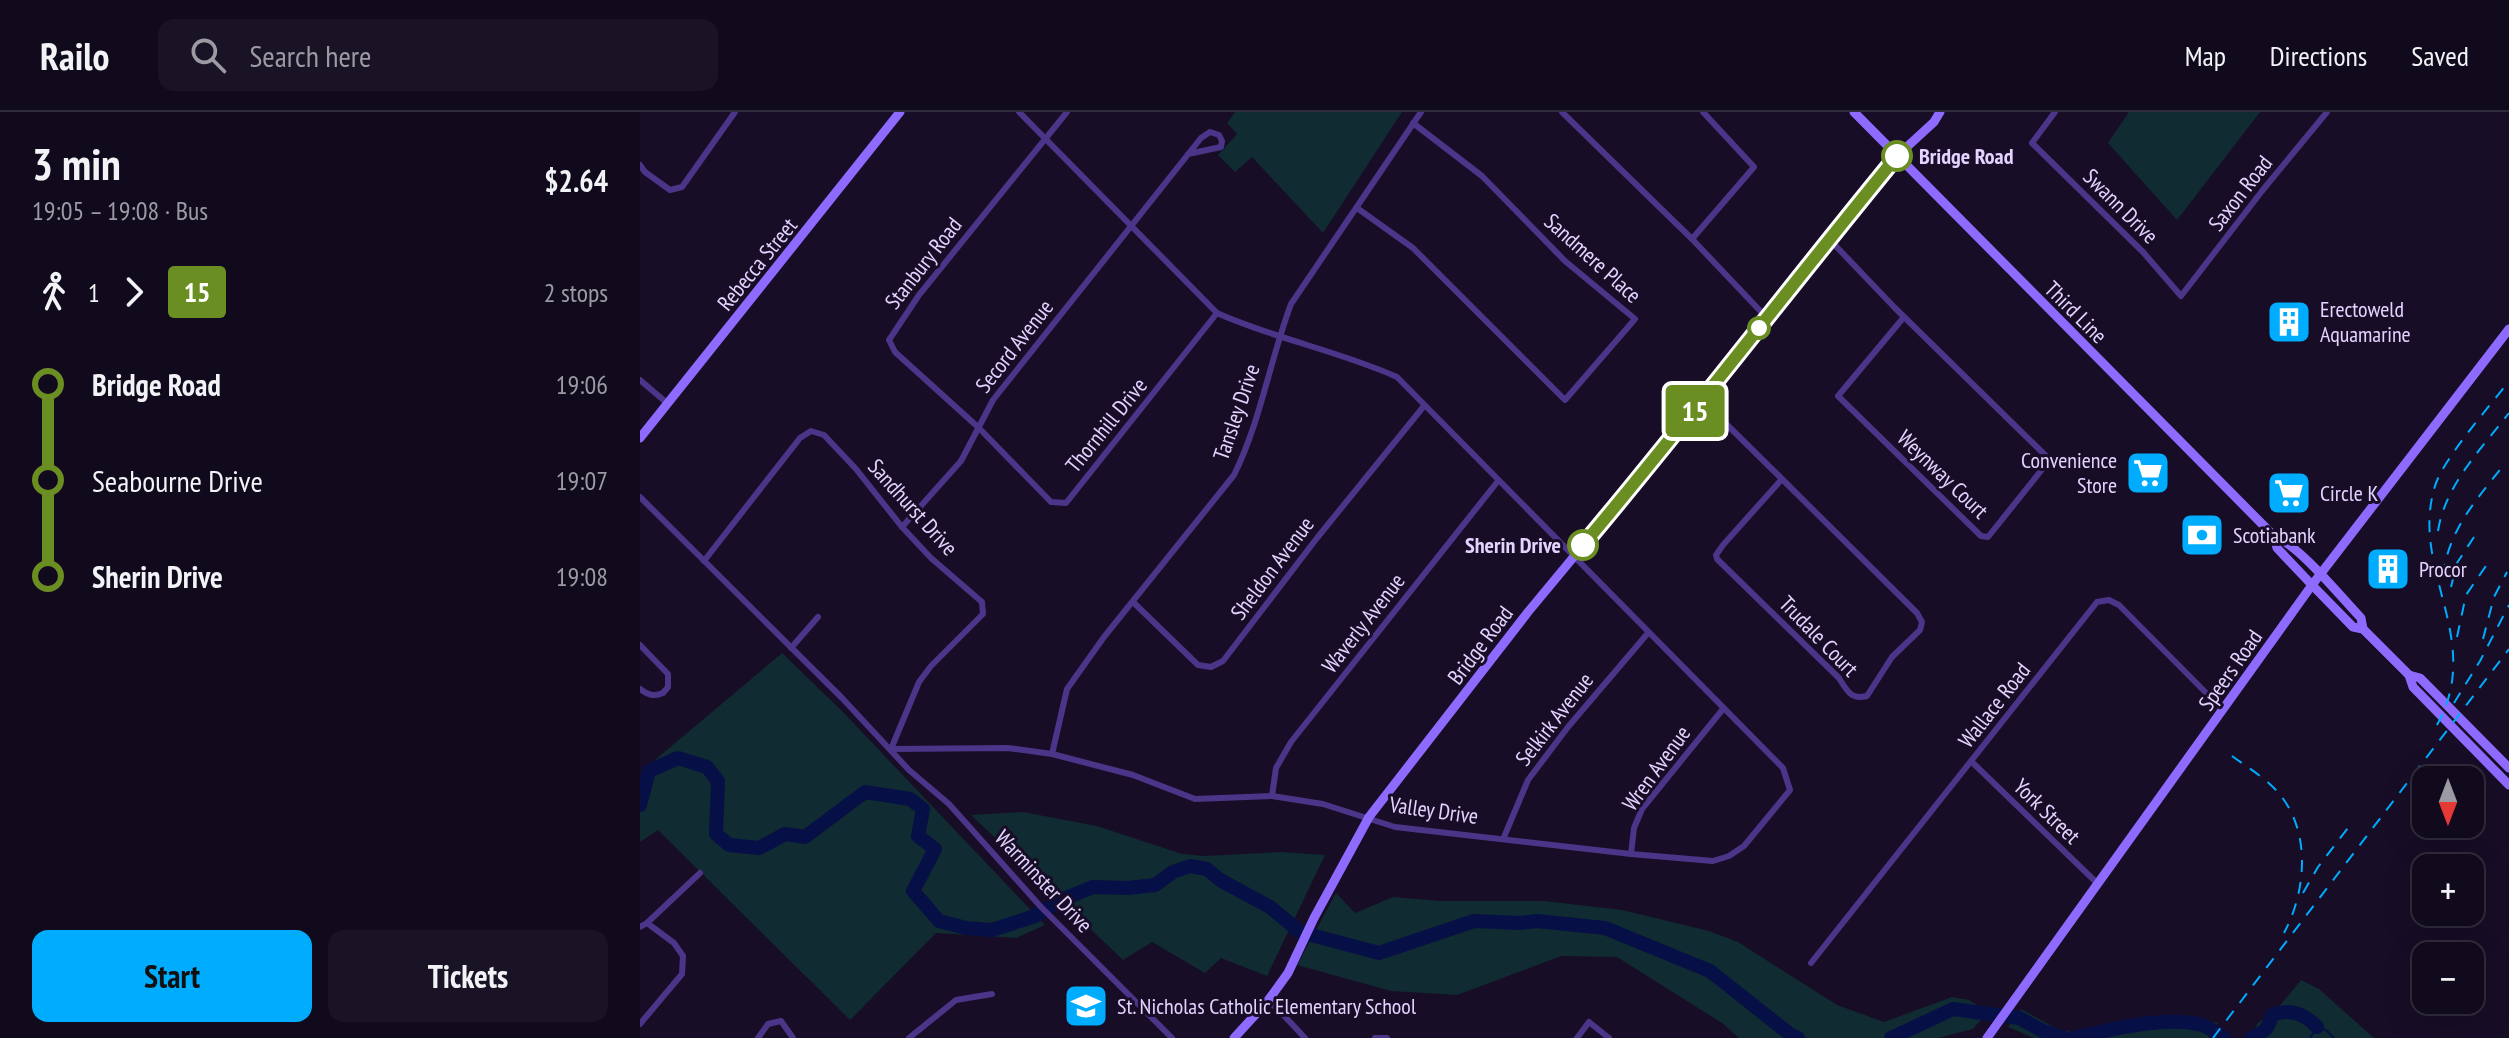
<!DOCTYPE html>
<meta charset="utf-8">
<style>
body{margin:0;font-family:"PT Sans Narrow",sans-serif;background:#1a1325;color:#f1f3f6;height:100vh;display:flex;flex-direction:column;font-size:30px;white-space:nowrap}
*{box-sizing:border-box;margin:0}
p{font-size:26px;color:#9c9aa3}
.icon{flex:none;width:44px;height:44px;fill:none;stroke:currentColor;stroke-width:2;stroke-linecap:round;stroke-linejoin:round}
.map{position:relative;flex:1;overflow:hidden}
.panel{display:flex;flex-direction:column;background:#110a1c;width:640px}
.panel>*{flex:none}
.badge{padding:0 16px;border-radius:6px;font-size:28px;line-height:52px}
.needle{width:52px;rotate:180deg}
.tools{position:absolute;left:1772px;top:654px;display:grid;gap:16px}
.tools a{display:grid;place-items:center;width:72px;height:72px;border-radius:16px;background:#110a1c;box-shadow:0 8px 32px #0002,0 0 0 2px #302b3b;font-size:40px}
.map>.badge{position:absolute;translate:-50% -50%;box-shadow:0 0 0 4px #fff}
.legs{display:flex;align-items:center;gap:12px;height:88px;padding:0 32px;font-size:26px}
.legs p{margin-inline-start:auto}
.summary{display:flex;align-items:center;justify-content:space-between;height:136px;padding:0 32px}
h1{font-size:44px;font-weight:700;line-height:60px}
.button{display:flex;gap:16px;margin-top:auto;padding:16px 32px}
.button a{flex:1;height:92px;border-radius:16px;background:#00acfe;color:#111;font-size:32px;font-weight:700;line-height:92px;text-align:center}
.button a+a{background:#1a1325;color:#f1f3f6}
ul{padding:0 32px;list-style:none}
li{display:flex;align-items:center;gap:28px;height:96px;font-size:30px}
li i{display:grid;place-items:center;width:12px;height:100%;margin:0 10px;background:currentColor}
li i::after{content:'';width:20px;height:20px;margin:-10px;border:6px solid;border-radius:50%;background:#110a1c}
li p{margin-inline-start:auto}
li:first-child i{background:linear-gradient(#0000 50%,currentColor 0)}
li:last-child i{background:linear-gradient(currentColor 50%,#0000 0)}
header{display:flex;align-items:center;gap:48px;box-sizing:border-box;height:112px;padding:0 40px;background:#110a1c;border-bottom:2px solid #302b3b}
header strong{font-size:38px}
nav{display:flex;gap:44px;margin-inline-start:auto;font-size:28px}
.search{width:560px;height:72px;background:#1a1325;display:flex;align-items:center;gap:20px;box-sizing:border-box;padding:0 28px;border-radius:16px;color:#9c9aa3;font-size:30px}
main{display:flex;flex:1;min-height:0}
.map>svg:first-child{display:block}
</style>
<header>
<strong>Railo</strong>
<div class="search"><svg class="icon" aria-label="search" viewBox="0 0 24 24"><circle cx="10" cy="10" r="6"/><path d="M15 15l6 6"/></svg>Search here</div>
<nav><a>Map</a><a>Directions</a><a>Saved</a></nav>
</header>
<main>
<section class="panel">
<div class="summary"><div><h1>3 min</h1><p>19:05 – 19:08 · Bus</p></div><b>$2.64</b></div>
<div class="legs"><svg class="icon" aria-label="walk" viewBox="0 0 24 24"><circle cx="13" cy="4" r="2"/><path d="M13 8l-2 6 4 7M11 14l-3 7M7 12l3-4h3l4 4"/></svg>1<svg class="icon" aria-label="forward" viewBox="0 0 24 24"><path d="M9 5l7 7-7 7"/></svg><b class="badge" style="background:#6b8e23;color:#fff">15</b><p>2 stops</p></div>
<ul>
<li><i style="color:#6b8e23"></i><b>Bridge Road</b><p>19:06</p></li>
<li><i style="color:#6b8e23"></i><span>Seabourne Drive</span><p>19:07</p></li>
<li><i style="color:#6b8e23"></i><b>Sherin Drive</b><p>19:08</p></li>
</ul>
<div class="button"><a>Start</a><a>Tickets</a></div>
</section>
<div class="map">
<svg width="1869" height="926" viewBox="0 0 1869 926">
<rect width="100%" height="100%" fill="#170d26"/>
<g fill="#102b31">
<polygon points="595,0 762,0 683,121 612,45 595,60 578,43 597,22 587,11"/>
<polygon points="1489,0 1620,0 1537,108 1468,31"/>
<polygon points="142,541 203,600 405,813 376,826 296,821 210,908 18,718 0,730 0,666 3,658"/>
<polygon points="383,700 457,714 542,742 565,744 641,740 685,743 627,864 581,846 565,861 512,830 483,848 331,703"/>
<polygon points="696,781 715,801 753,785 800,789 904,789 982,798 1069,819 1098,830 1197,893 1244,910 1312,885 1329,888 1348,900 1333,917 1298,926 1099,926 1082,911 977,845 921,844 817,883 751,879 657,853"/>
<polygon points="1661,868 1679,877 1734,926 1609,926 1618,911 1637,897"/>
<polygon points="1381,897 1421,919 1440,920 1499,905 1530,908 1542,904 1578,911 1568,926 1394,926 1368,915"/>
</g>
<g fill="none" stroke-linecap="round" stroke-linejoin="round">
<polyline stroke="#061046" stroke-width="2" points="1670,926 1677,915 1686,918 1694,926"/>
<g stroke="#061046" stroke-width="14">
<polyline points="0,693 9,659 38,646 67,655 78,669 76,722 89,733 119,736 145,722 165,725 225,680 270,687 283,697 278,724 295,737 273,779 299,809 326,816 352,818 395,804 421,788 453,775 488,776 515,773 533,760 550,754 567,757 580,768 630,795 660,820 739,841 834,809 879,811 897,809 965,816 1070,859 1151,923 1158,926"/>
<polyline points="1251,926 1313,897 1379,906 1403,919 1424,926"/>
<path d="M 1433,926 C 1469,918 1526,903 1562,913 C 1569,915 1577,922 1584,926"/>
<path d="M 1611,926 C 1625,920 1628,917 1632,903 C 1650,896 1665,902 1677,915"/>
</g>
<g stroke="#4b3589" stroke-width="6">
<polyline points="427,0 279,183 249,228 255,240 339,316 411,390 426,391 577,201"/>
<polyline points="922,0 1052,127 1126,205"/>
<polyline points="1415,0 1392,31 1503,140 1541,184 1622,79 1687,0"/>
<polyline points="0,53 5,60 30,78 42,75 95,0"/>
<polyline points="717,96 773,136 925,288 995,207 925,149 842,64 773,11"/>
<polyline points="1052,127 1114,55 1063,0"/>
<polyline points="1190,128 1255,196 1406,344 1404,355 1348,425 1341,424 1198,284 1264,205"/>
<polyline points="0,268 27,291"/>
<path d="M 1063,289 L 1142,367 L 1083,433 L 1076,443 L 1077,447 L 1199,566 C 1207,579 1211,588 1227,584 L 1252,545 L 1280,518 L 1282,510 L 1277,501 L 1142,367"/>
<polyline points="0,385 202,586 269,658 309,692 401,795 532,926"/>
<polyline points="262,415 321,349 353,288 561,26 570,20 579,23 582,29 581,35 548,42"/>
<polyline points="64,449 160,326 171,319 184,323 216,357 262,415 291,446 342,490 343,502 291,554 279,570 251,637"/>
<polyline points="493,490 558,553 571,555 583,549 677,426 784,294"/>
<path d="M 0,533 L 28,562 L 28,575 L 23,581 C 14,585 8,583 0,577"/>
<polyline points="151,536 178,505"/>
<path d="M 251,637 L 368,636 L 412,642 L 493,663 L 555,687 L 632,684 L 683,692 L 755,715 L 991,742 L 1073,749 L 1089,744 L 1104,734 L 1150,678 L 1143,656 L 757,265 C 699,239 635,227 577,201 L 379,0"/>
<path d="M 412,642 L 427,577 L 464,525 L 594,363 C 621,308 630,248 651,192 L 781,0"/>
<polyline points="1332,650 1458,772"/>
<polyline points="632,684 636,656 651,630 858,369"/>
<polyline points="864,725 888,668 928,615 1008,521"/>
<polyline points="991,742 994,716 1002,697 1083,597"/>
<polyline points="0,815 7,811 60,761"/>
<polyline points="1171,851 1457,490 1469,488 1479,493 1583,598"/>
<polyline points="627,890 636,895 665,926"/>
<polyline points="0,912 42,862 43,844 34,831 7,811"/>
<polyline points="118,926 128,912 141,909 153,926"/>
<polyline points="269,926 316,888 352,882"/>
<polyline points="735,926 747,926"/>
<polyline points="937,926 949,910 969,926"/>
</g>
<g stroke="#8f6aff" stroke-width="9">
<path d="M 1214,0 L 1634,424 C 1659,433 1701,485 1721,506 L 1723,517"/>
<polyline points="0,326 260,0"/>
<polyline points="1634,424 1637,436 1672,473 1713,515 1723,517 1769,563 1773,575 1869,673"/>
<polyline points="1769,563 1780,566 1869,656"/>
<polyline points="594,926 627,890 648,861 674,806 729,705 888,500 1044,312 1126,205 1257,44 1294,10 1300,0"/>
<polyline points="1347,926 1672,473 1869,217"/>
</g>
<g stroke="#00acfe" stroke-width="2" stroke-dasharray="12 10" stroke-linecap="butt">
<path d="M 1798,419 C 1805,373 1842,336 1869,301"/>
<path d="M 1803,464 C 1808,419 1836,388 1863,354"/>
<polyline points="1811,475 1817,451 1834,425"/>
<polyline points="1817,525 1826,483 1850,448"/>
<polyline points="1843,527 1854,485 1867,460"/>
<polyline points="1814,591 1840,549 1869,493"/>
<path d="M 1797,613 C 1845,527 1769,458 1795,374 C 1803,347 1850,294 1869,269"/>
<path d="M 1592,644 C 1608,656 1628,667 1641,684 C 1671,722 1666,780 1644,821"/>
<polyline points="1663,781 1678,755 1708,716"/>
<polyline points="1573,926 1869,537"/>
</g>
</g>
<g fill="none" stroke-linecap="round" stroke-linejoin="round">
<g stroke="#fff" stroke-width="18">
<path id="line-1" d="M 943,433 C 1050,306 1151,173 1257,44"/>
</g>
<use href="#line-1" stroke="#6b8e23" stroke-width="12"/>
</g>
<defs>
<g id="building-square" transform="scale(2.3)"><rect x="-9" y="-9" width="18" height="18" rx="4" fill="#00acfe" stroke="#170d26"/><path d="M-4-6H4V6H1V3H-1V6H-4ZM-2.5-4.3h1.7v1.8h-1.7ZM.8-4.3h1.7v1.8H.8ZM-2.5-1h1.7V.8h-1.7ZM.8-1h1.7V.8H.8Z" fill="#fff"/></g>
<g id="supermarket-square" transform="scale(2.3)"><rect x="-9" y="-9" width="18" height="18" rx="4" fill="#00acfe" stroke="#170d26"/><path d="M-6-5.5h2.5l.6 2H6L4.5 2H-2.5L-4.4-4H-6ZM-1.5 3.2a1.3 1.3 0 1 0 .1 0ZM3 3.2a1.3 1.3 0 1 0 .1 0Z" fill="#fff"/></g>
<g id="bank-square" transform="scale(2.3)"><rect x="-9" y="-9" width="18" height="18" rx="4" fill="#00acfe" stroke="#170d26"/><path d="M-6-4H6V4H-6ZM0-2.3a2.3 2.3 0 1 0 0 4.6a2.3 2.3 0 1 0 0-4.6Z" fill="#fff"/></g>
<g id="school-square" transform="scale(2.3)"><rect x="-9" y="-9" width="18" height="18" rx="4" fill="#00acfe" stroke="#170d26"/><path d="M0-5L7-2L0 1L-7-2ZM-4 1L0 2.5L4 1V4Q0 6-4 4Z" fill="#fff"/></g>
</defs>
<g fill-rule="evenodd">
<use href="#building-square" x="1649" y="210"/>
<use href="#supermarket-square" x="1508" y="361"/>
<use href="#supermarket-square" x="1649" y="381"/>
<use href="#bank-square" x="1562" y="423"/>
<use href="#building-square" x="1748" y="457"/>
<use href="#school-square" x="446" y="894"/>
</g>
<g fill="#fff" stroke="#6b8e23" stroke-width="4">
<circle cx="1257" cy="44" r="14"/>
<circle cx="1119" cy="216" r="10"/>
<circle cx="943" cy="433" r="14"/>
</g>
<g text-anchor="middle" dominant-baseline="central" stroke-width="6" stroke-linejoin="round" paint-order="stroke">
<g font-size="22" font-weight="bold" fill="#e2d3ff" stroke="#170d26" text-anchor="start">
<text x="1279" y="44">Bridge Road</text>
<text x="921" y="433" text-anchor="end">Sherin Drive</text>
</g>
<g font-size="22" fill="#e2d3ff" stroke="#170d26">
<text transform="translate(1600 81) rotate(-52)">Saxon Road</text>
<text transform="translate(1481 94) rotate(45)">Swann Drive</text>
<text transform="translate(953 146) rotate(42)">Sandmere Place</text>
<text transform="translate(283 151) rotate(-52)">Stanbury Road</text>
<text transform="translate(117 152) rotate(-51)">Rebecca Street</text>
<text transform="translate(1436 200) rotate(45)">Third Line</text>
<text transform="translate(374 234) rotate(-52)">Secord Avenue</text>
<text transform="translate(596 300) rotate(-71)">Tansley Drive</text>
<text transform="translate(466 313) rotate(-51)">Thornhill Drive</text>
<text transform="translate(1303 362) rotate(44)">Weynway Court</text>
<text transform="translate(273 395) rotate(48)">Sandhurst Drive</text>
<text transform="translate(632 456) rotate(-53)">Sheldon Avenue</text>
<text transform="translate(723 511) rotate(-52)">Waverly Avenue</text>
<text transform="translate(1179 524) rotate(46)">Trudale Court</text>
<text transform="translate(840 533) rotate(-53)">Bridge Road</text>
<text transform="translate(1590 558) rotate(-55)">Speers Road</text>
<text transform="translate(1354 593) rotate(-52)">Wallace Road</text>
<text transform="translate(914 607) rotate(-52)">Selkirk Avenue</text>
<text transform="translate(1016 656) rotate(-54)">Wren Avenue</text>
<text transform="translate(794 698) rotate(8)">Valley Drive</text>
<text transform="translate(1407 699) rotate(44)">York Street</text>
<text transform="translate(404 769) rotate(47)">Warminster Drive</text>
</g>
<g font-size="22" fill="#e2d3ff" stroke="#170d26" text-anchor="start">
<text x="1680" y="197">Erectoweld<tspan x="1680" dy="25">Aquamarine</tspan></text>
<text x="1477" y="348" text-anchor="end">Convenience<tspan x="1477" dy="25">Store</tspan></text>
<text x="1680" y="381">Circle K</text>
<text x="1593" y="423">Scotiabank</text>
<text x="1779" y="457">Procor</text>
<text x="477" y="894">St. Nicholas Catholic Elementary School</text>
</g>
</g>
</svg>
<div class="tools">
<a><svg class="needle" viewBox="-14 -14 28 28"><path d="M0-13l5 13h-10z" fill="#e53935"/><path d="M0 13l5-13h-10z" fill="#9c9aa3"/></svg></a>
<a>+</a>
<a>−</a>
</div>
<b class="badge" style="left:1055px;top:299px;background:#6b8e23;color:#fff">15</b>
</div>
</main>
